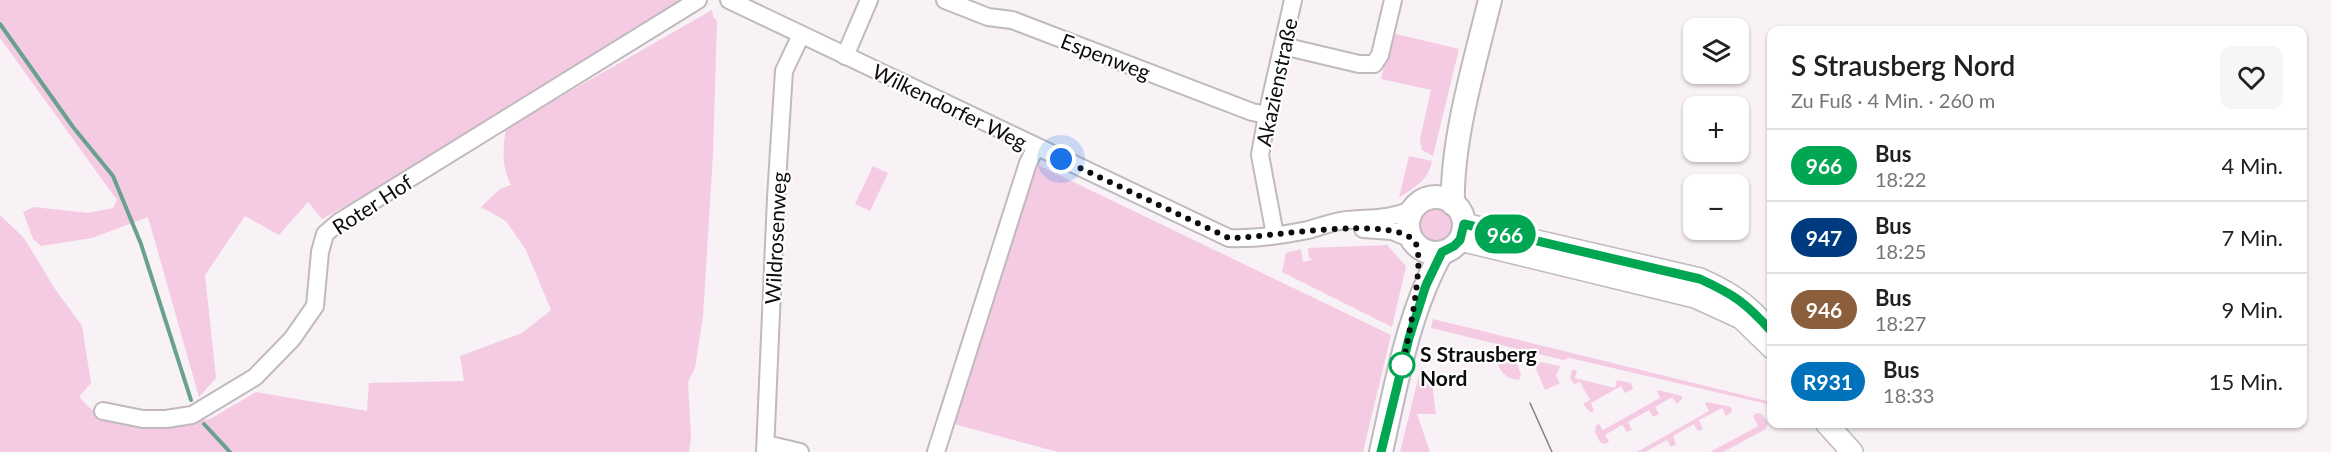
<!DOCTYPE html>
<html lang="de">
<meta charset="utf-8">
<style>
body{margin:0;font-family:Lato,sans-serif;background:#f6f6f6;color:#202124;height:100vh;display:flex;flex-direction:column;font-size:22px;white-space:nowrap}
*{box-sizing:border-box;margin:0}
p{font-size:20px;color:#757577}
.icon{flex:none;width:33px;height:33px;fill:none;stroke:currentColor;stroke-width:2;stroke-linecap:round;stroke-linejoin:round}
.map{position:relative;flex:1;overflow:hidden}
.drawer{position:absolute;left:1767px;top:26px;width:540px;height:402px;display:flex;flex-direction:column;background:#fff;border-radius:12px;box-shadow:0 2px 4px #0004}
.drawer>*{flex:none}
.badge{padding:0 12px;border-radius:20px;font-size:21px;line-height:39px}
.tools{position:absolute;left:1683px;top:18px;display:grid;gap:12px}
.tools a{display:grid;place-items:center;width:66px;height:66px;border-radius:12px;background:#fff;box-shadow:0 2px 4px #0004;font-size:30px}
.you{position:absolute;width:30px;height:30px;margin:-15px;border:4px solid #fff;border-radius:50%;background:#1a73e8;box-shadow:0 0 0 9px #1a73e833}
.map>.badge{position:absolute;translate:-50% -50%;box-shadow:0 0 0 3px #fff}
.round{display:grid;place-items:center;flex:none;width:63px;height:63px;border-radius:12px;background:#f6f6f6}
.overview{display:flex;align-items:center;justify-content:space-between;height:102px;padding:0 24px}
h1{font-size:28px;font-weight:600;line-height:45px}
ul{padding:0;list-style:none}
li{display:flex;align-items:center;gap:18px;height:72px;padding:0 24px;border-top:2px solid #e0e0e0}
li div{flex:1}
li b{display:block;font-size:22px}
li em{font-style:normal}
li .badge{min-width:66px;font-weight:700;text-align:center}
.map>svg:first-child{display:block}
</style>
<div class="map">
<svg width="2331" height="452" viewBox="0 0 2331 452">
<rect width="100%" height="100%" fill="#f8f1f5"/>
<g fill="#f4cbe3">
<polygon points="0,0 687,0 408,171 322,219 308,202 279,235 245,216 205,275 216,378 199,397 148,217 92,238 41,246 33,239 23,212 34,207 88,213 113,208 117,200 0,38"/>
<path d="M 712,10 L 713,16 L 717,21 L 713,154 L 703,316 L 695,368 L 688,382 L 691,438 L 689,452 L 0,452 L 0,215 L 24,238 L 55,289 L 82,326 L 91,383 L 79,397 L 99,417 L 177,423 L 210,419 L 256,392 L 367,411 L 369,383 L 464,381 L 460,356 L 522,333 L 551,310 L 526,250 L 506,221 L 481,207 L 500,189 L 511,185 C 501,166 503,149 506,128 Z"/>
<polygon points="1392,33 1459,49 1433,156 1422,150 1420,139 1431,90 1381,79"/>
<path d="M 1409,156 L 1432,161 C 1428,182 1415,186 1399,198 Z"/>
<polygon points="1034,163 1391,335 1363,452 1058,452 950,423"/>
<polygon points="873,166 888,173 870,211 855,204"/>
<circle cx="1435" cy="226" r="19"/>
<polygon points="1387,245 1406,266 1392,327 1282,272 1286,253 1301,249 1303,262 1312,260 1311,258 1309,258 1308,248"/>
<polygon points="1433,319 1771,402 1771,405 1570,358 1563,360 1431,328"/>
<path d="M 1499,352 L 1516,362 L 1521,375 L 1519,380 C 1505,379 1497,369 1496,356 Z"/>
<polygon points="1541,362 1560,366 1556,376 1560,383 1545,390 1536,369 1537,364"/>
<polygon points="1421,367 1431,375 1436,414 1417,414 1430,452 1400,452"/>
<polygon points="1572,370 1577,370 1575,378 1615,388 1617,380 1631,383 1633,389 1625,393 1621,386 1591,403 1594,411 1590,412 1583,404 1590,400 1580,382 1574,384 1570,378"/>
<polygon points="1658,390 1682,396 1682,399 1677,404 1672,397 1655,407 1659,414 1653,417 1649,410 1628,422 1632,430 1627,432 1622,425 1605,435 1609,442 1605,444 1600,442 1595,432 1596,425 1599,424 1603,430 1660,398 1657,391"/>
<polygon points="1707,402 1731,407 1732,412 1726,416 1722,408 1699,420 1703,429 1698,431 1694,424 1673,436 1676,444 1671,447 1667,440 1645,452 1637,452 1709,411 1705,404"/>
<polygon points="1757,413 1762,414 1768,423 1766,429 1723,452 1710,452 1758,426 1753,416"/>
</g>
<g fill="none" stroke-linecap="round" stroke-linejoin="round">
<g stroke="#69a18e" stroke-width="4">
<polyline points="0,24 73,127 113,176 141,244 191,400"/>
<polyline points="204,424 230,452"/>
</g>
<g stroke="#c0b9bd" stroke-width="20">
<g id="minor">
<path d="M 729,0 L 1229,238 C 1255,239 1283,235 1308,230 C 1319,227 1329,223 1340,221 C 1367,217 1387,221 1413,209"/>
<polyline points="945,0 988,17 1012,20 1252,112 1267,115"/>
<polyline points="1283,46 1359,64 1374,64 1380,55 1393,0"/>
<polyline points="845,56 869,0"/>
<polyline points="1363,229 1392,231 1412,239"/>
<polyline points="1275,235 1260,155 1267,115 1293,0"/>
<polyline points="103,411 143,419 166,419 192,415 255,377 292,339 315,306 320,252 325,234 339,222 698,0"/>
<polyline points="766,444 800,452"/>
<polyline points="765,452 776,198 784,71 801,35"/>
<polyline points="936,452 1028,163 1036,147"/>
</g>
</g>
<g stroke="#c0b9bd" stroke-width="24">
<g id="tertiary">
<path d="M 1464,224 L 1700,279 C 1725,290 1745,302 1763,323"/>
<polyline points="1460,240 1695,297 1741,318 1772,348"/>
<polyline points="1826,423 1852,452"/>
</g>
</g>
<g stroke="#c0b9bd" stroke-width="26">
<g id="secondary">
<circle cx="1436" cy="225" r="28"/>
<path d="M 1453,204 C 1451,141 1475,62 1490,0"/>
<path d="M 1381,452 C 1396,386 1408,312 1442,252"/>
</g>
</g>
<use href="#minor" stroke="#fff" stroke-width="16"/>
<use href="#tertiary" stroke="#fff" stroke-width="21"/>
<use href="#secondary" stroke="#fff" stroke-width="22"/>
<polyline stroke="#858083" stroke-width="1.5" points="1530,403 1552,452"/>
</g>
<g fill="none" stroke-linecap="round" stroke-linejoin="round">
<g stroke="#fff" stroke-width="14">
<path id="line" d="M 1381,452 L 1409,338 L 1426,285 L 1442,252 L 1454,246 L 1460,240 L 1464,224 L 1700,279 C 1735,295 1746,303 1772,332"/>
</g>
<use href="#line" stroke="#00a651" stroke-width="9"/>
<path stroke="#0e0c0d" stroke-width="6" stroke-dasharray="0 10.8" d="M 1061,159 L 1229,238 C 1261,239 1400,212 1416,244 C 1425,264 1406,351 1400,375 L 1402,365"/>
</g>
<circle fill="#fff" stroke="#00a651" stroke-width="3" cx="1402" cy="365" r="12"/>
<g text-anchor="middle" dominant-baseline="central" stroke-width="4.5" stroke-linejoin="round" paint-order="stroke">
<g font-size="21" fill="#0e0c0d" stroke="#fff">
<text transform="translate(1106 56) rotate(21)">Espenweg</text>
<text transform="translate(1276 82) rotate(-78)">Akazienstraße</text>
<text transform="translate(950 106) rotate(26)">Wilkendorfer Weg</text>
<text transform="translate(372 204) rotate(-33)">Roter Hof</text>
<text transform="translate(775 238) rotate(-87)">Wildrosenweg</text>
</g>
<g font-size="21" font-weight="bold" fill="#0e0c0d" stroke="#fff" text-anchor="start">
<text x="1420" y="353">S Strausberg<tspan x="1420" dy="24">Nord</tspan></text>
</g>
</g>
</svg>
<div class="tools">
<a><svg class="icon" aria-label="layers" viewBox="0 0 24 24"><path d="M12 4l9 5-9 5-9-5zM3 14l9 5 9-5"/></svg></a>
<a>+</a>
<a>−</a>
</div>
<div class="you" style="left:1061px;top:159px"></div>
<b class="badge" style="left:1505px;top:234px;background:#00a651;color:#fff">966</b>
<section class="drawer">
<div class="overview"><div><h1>S Strausberg Nord</h1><p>Zu Fuß · 4 Min. · 260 m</p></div><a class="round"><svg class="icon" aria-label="heart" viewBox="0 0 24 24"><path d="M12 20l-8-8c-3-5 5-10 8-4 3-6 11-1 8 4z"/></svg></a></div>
<ul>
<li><span class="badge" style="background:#00a651;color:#fff">966</span><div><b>Bus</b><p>18:22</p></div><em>4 Min.</em></li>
<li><span class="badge" style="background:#003b80;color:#fff">947</span><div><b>Bus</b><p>18:25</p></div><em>7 Min.</em></li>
<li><span class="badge" style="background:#8b5e3c;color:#fff">946</span><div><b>Bus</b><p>18:27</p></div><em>9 Min.</em></li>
<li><span class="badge" style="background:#0072bc;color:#fff">R931</span><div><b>Bus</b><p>18:33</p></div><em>15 Min.</em></li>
</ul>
</section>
</div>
